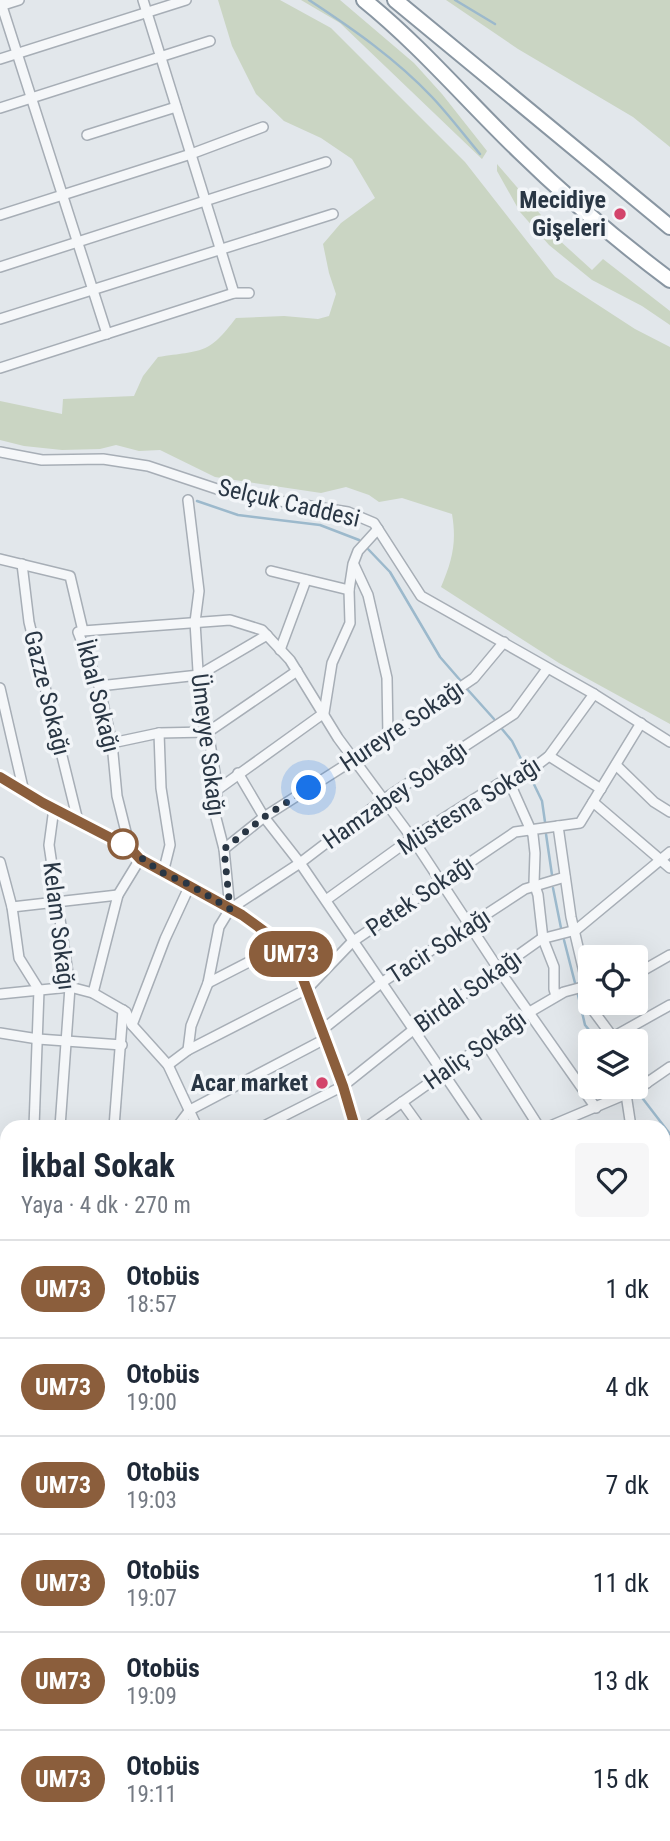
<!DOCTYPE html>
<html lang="tr">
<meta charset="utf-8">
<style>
body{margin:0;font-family:"Roboto Condensed",sans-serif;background:#f6f6f7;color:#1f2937;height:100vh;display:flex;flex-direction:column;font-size:26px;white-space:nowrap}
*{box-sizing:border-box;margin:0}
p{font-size:23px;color:#747a83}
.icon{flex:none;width:38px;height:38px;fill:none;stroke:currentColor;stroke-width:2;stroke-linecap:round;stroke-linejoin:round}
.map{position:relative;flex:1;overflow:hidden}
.side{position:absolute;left:0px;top:1120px;width:670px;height:721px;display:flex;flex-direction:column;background:#fff;border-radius:21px 21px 0 0;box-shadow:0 7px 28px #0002}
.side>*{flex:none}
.badge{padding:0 14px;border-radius:23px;font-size:24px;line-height:46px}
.buttons{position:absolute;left:578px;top:945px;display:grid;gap:14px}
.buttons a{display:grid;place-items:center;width:70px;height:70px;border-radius:7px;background:#fff;box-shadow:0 7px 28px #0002;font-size:35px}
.you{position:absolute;width:35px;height:35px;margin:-18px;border:5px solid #fff;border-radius:50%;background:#1a73e8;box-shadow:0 0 0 10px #1a73e833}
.map>.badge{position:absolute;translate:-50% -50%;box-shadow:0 0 0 4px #fff}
.round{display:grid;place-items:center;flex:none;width:74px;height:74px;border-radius:7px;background:#f6f6f7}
.headline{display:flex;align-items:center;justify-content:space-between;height:119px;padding:0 21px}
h1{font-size:33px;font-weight:700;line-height:52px}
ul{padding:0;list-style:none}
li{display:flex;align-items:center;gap:21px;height:98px;padding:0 21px;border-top:2px solid #e0e1e3}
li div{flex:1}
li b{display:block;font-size:26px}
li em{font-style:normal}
li .badge{min-width:77px;font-weight:700;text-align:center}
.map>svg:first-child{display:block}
</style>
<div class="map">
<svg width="670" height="1841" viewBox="0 0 670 1841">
<rect width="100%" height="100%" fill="#e2e7eb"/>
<g fill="#d0d6dd">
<polygon points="668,1620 670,1622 670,1841 483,1841 492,1834 663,1834 663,1628"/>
<polygon points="156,1834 214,1834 216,1841 157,1841"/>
</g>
<g fill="#cad5c3">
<path d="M 218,0 L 280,0 L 331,28 L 465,162 L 555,277 L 635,329 L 670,347 L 670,724 L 559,663 L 441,587 C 452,561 457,543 452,514 L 402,498 L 379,502 L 369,495 L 346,487 L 321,493 L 215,477 L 160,450 L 139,451 L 116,445 L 100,449 L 62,450 L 24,446 L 0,440 L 0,401 L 62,414 L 63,399 L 134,396 L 143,376 L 158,357 C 203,350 208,355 236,318 L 284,316 L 318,319 L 329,316 L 336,294 L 329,273 L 323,244 L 341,223 L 375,198 L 352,159 L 321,138 L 284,121 L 256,94 L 232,46 Z"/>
<polygon points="301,0 340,0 414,63 442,94 487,151 482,159 340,23"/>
<polygon points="446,0 670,0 670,147 633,117 518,49"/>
<polygon points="497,164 541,215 537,220 592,270 603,259 670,311 670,325 642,306 592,280 549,245 520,212 497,171"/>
<polygon points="670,1396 670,1443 663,1451 663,1404"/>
<polygon points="670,1512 670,1570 663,1584 663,1521"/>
</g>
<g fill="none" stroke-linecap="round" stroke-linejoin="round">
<g stroke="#9cb9cc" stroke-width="2.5">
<path d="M 309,0 C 353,29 396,59 432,97 C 449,115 464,135 480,154"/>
<polyline points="455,0 495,24"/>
<polyline points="197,501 238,515 320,525 359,540"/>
<polyline points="368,549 390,572 440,657 460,680"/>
<polyline points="468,690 494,719"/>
<polyline points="502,729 512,741 524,765"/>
<polyline points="530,776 542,801 545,822"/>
<polyline points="546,834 552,875"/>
<polyline points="553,888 561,928"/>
<polyline points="564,940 575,983"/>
<polyline points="578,995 585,1025 598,1041"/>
<polyline points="640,1095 670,1134"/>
</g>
<g stroke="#a7aeb6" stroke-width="12">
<g id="minor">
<polyline points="0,0 107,334"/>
<polyline points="143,0 234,293"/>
<polyline points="0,6 19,0"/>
<polyline points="0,59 186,0"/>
<polyline points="0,108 210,41"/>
<polyline points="87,135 176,107"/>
<polyline points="0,215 191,154 263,127"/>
<polyline points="0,267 326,162"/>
<polyline points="0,319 333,214"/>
<polyline points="0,368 234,293 249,293"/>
<polyline points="0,452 42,460 103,459 148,466 229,493 348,512 374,523 421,596 594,694 670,742"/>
<polyline points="188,500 199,591 195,622 198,671 217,785 216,818 224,849 230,909"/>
<polyline points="0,559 70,576 83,631 78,632 99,686 112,743 117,796 130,848"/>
<polyline points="22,564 29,622 78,821"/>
<polyline points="354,565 368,595 387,678 388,737"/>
<polyline points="271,571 349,590"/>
<polyline points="83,631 230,620 262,630 290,660 338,738 412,838 499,970 596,1108"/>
<polyline points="280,650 306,580"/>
<polyline points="99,686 199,675 267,635"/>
<polyline points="0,688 24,792"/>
<polyline points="159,733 161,788 170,845 163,873"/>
<polyline points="112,743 159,733 208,732 297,671"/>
<polyline points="549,756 601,789"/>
<polyline points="616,765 654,802 670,812"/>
<polyline points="238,773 264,817 300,863 480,1127"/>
<polyline points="0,777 43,803 130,848 140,859 242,915 286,947 300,971 343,1086 355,1127"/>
<polyline points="508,779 533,835 535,853 534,883 538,895 543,939 554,967 554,989 556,996"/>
<polyline points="217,790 324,713 332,663 350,623 349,590 353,564 358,551 378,529"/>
<polyline points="593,802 670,868"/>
<polyline points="54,808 49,845 70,987 60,1127"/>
<polyline points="558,826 571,917 590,998"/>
<polyline points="224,849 264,817 355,759 474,678 504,642"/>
<polyline points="0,862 12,907 19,958 39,990 34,1127"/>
<polyline points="326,900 412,838 498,784 536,766 549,756 594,694"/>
<polyline points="12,907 118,895"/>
<polyline points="635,975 670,955"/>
<polyline points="208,983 282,945"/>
<polyline points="93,993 118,895 140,859"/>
<polyline points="0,994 70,987 93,993 126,1012 132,1025 168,1065 197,1127"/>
<polyline points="591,1003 592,1009 615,1040"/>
<polyline points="132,1025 165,939 190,885"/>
<polyline points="322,1030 381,983 525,889 565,877"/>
<polyline points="0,1033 38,1039 122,1045"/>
<polyline points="613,1037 670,1005"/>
<polyline points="485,1042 539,1127"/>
<polyline points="188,1050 191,1026 208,983 219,927 230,909 300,863 384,799 514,714 547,669"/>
<polyline points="168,1065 188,1050 307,989 352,942 515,832 580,823 641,723"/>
<polyline points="635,1066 647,1083"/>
<polyline points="626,1094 631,1127"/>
<polyline points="402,1102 420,1127"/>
<polyline points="114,1127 123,1010"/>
<polyline points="177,1127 190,1110 325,1039"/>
<polyline points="262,1127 343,1086 413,1030 541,939 576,930 670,852"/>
<polyline points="367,1127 528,1013 564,992 590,985"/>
<polyline points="548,1127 638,1089 670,1067"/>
<polyline points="663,1154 670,1146"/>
<polyline points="663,1225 670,1219"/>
<polyline points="0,1381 7,1387"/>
<polyline points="663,1396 670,1388"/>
<polyline points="0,1455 7,1461"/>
<polyline points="0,1512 7,1503"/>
<polyline points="0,1559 7,1563"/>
<polyline points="0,1610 7,1613"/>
<polyline points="663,1611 670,1597"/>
<polyline points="0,1708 7,1710"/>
<polyline points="0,1749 7,1746"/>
<polyline points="147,1834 149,1841"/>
<polyline points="32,1841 33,1834"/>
<polyline points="94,1841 96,1834"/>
<polyline points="339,1841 345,1834"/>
<polyline points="443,1841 454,1834"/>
</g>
</g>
<g stroke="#a1acb7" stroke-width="16">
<g id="major">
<polyline points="302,1841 312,1834"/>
<polyline points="468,1841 476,1834"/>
</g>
</g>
<g stroke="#8996a2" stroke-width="18">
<g id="highway">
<path d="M 364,0 C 421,46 468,102 520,152 C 567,198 618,241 670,280"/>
<polyline points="395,0 670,227"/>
<polyline points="663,1469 670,1461"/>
<polyline points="663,1500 670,1491"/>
<polyline points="375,1841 381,1834"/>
<polyline points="401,1841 406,1834"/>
</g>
</g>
<use href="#minor" stroke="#f5f7f9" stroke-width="9"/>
<use href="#major" stroke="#fff" stroke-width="12"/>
<use href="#highway" stroke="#fff" stroke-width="14"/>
</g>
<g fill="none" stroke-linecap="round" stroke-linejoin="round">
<g stroke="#fff" stroke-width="16">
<polyline id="line" points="0,777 43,803 130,848 140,859 242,915 286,947 300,971 343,1086 355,1127"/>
</g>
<use href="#line" stroke="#8b5e3c" stroke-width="10"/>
<polyline stroke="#293644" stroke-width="7" stroke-dasharray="0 12.6" points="123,844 117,841 163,873 190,885 230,909 224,849 264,817 309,788"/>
</g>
<g fill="#d3446b" stroke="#f2f5f8" stroke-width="2.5">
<circle cx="620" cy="214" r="7"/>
<circle cx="322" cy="1083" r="7"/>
</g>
<circle fill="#fff" stroke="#8b5e3c" stroke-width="3.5" cx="123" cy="844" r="14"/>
<g text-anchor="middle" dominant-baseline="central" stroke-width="7" stroke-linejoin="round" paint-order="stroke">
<g font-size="24" font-weight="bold" fill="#293644" stroke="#f2f5f8" text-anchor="end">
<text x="606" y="200">Mecidiye<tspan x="606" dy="28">Gişeleri</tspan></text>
<text x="308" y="1083">Acar market</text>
</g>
<g font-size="24" fill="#293644" stroke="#f2f5f8">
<text transform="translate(289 503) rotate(13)">Selçuk Caddesi</text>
<text transform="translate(47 693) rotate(76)">Gazze Sokağı</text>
<text transform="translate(98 696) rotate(76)">İkbal Sokağı</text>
<text transform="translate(402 726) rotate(-34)">Hureyre Sokağı</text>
<text transform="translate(208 745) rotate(83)">Ümeyye Sokağı</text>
<text transform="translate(395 795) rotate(-35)">Hamzabey Sokağı</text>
<text transform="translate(469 806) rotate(-32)">Müstesna Sokağı</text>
<text transform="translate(420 896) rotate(-34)">Petek Sokağı</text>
<text transform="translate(59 926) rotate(83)">Kelam Sokağı</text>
<text transform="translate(439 946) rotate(-33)">Tacir Sokağı</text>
<text transform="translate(468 991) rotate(-35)">Birdal Sokağı</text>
<text transform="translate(475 1050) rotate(-35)">Haliç Sokağı</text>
</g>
</g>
</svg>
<div class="buttons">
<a><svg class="icon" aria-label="locate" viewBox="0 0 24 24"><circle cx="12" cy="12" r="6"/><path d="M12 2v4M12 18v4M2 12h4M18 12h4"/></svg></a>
<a><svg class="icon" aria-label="layers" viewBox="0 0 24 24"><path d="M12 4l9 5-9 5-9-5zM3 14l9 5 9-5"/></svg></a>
</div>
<div class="you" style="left:309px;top:788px"></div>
<b class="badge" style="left:291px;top:954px;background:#8b5e3c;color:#fff">UM73</b>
<section class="side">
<div class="headline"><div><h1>İkbal Sokak</h1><p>Yaya · 4 dk · 270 m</p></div><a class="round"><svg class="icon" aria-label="heart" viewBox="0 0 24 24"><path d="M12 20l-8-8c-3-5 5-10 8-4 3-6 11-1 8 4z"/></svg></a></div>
<ul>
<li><span class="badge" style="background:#8b5e3c;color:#fff">UM73</span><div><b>Otobüs</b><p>18:57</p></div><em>1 dk</em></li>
<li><span class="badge" style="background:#8b5e3c;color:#fff">UM73</span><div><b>Otobüs</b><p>19:00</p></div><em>4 dk</em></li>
<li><span class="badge" style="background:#8b5e3c;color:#fff">UM73</span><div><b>Otobüs</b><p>19:03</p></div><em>7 dk</em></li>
<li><span class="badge" style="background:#8b5e3c;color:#fff">UM73</span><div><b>Otobüs</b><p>19:07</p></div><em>11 dk</em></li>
<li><span class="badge" style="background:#8b5e3c;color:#fff">UM73</span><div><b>Otobüs</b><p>19:09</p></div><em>13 dk</em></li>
<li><span class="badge" style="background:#8b5e3c;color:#fff">UM73</span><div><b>Otobüs</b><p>19:11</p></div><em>15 dk</em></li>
</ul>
</section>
</div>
